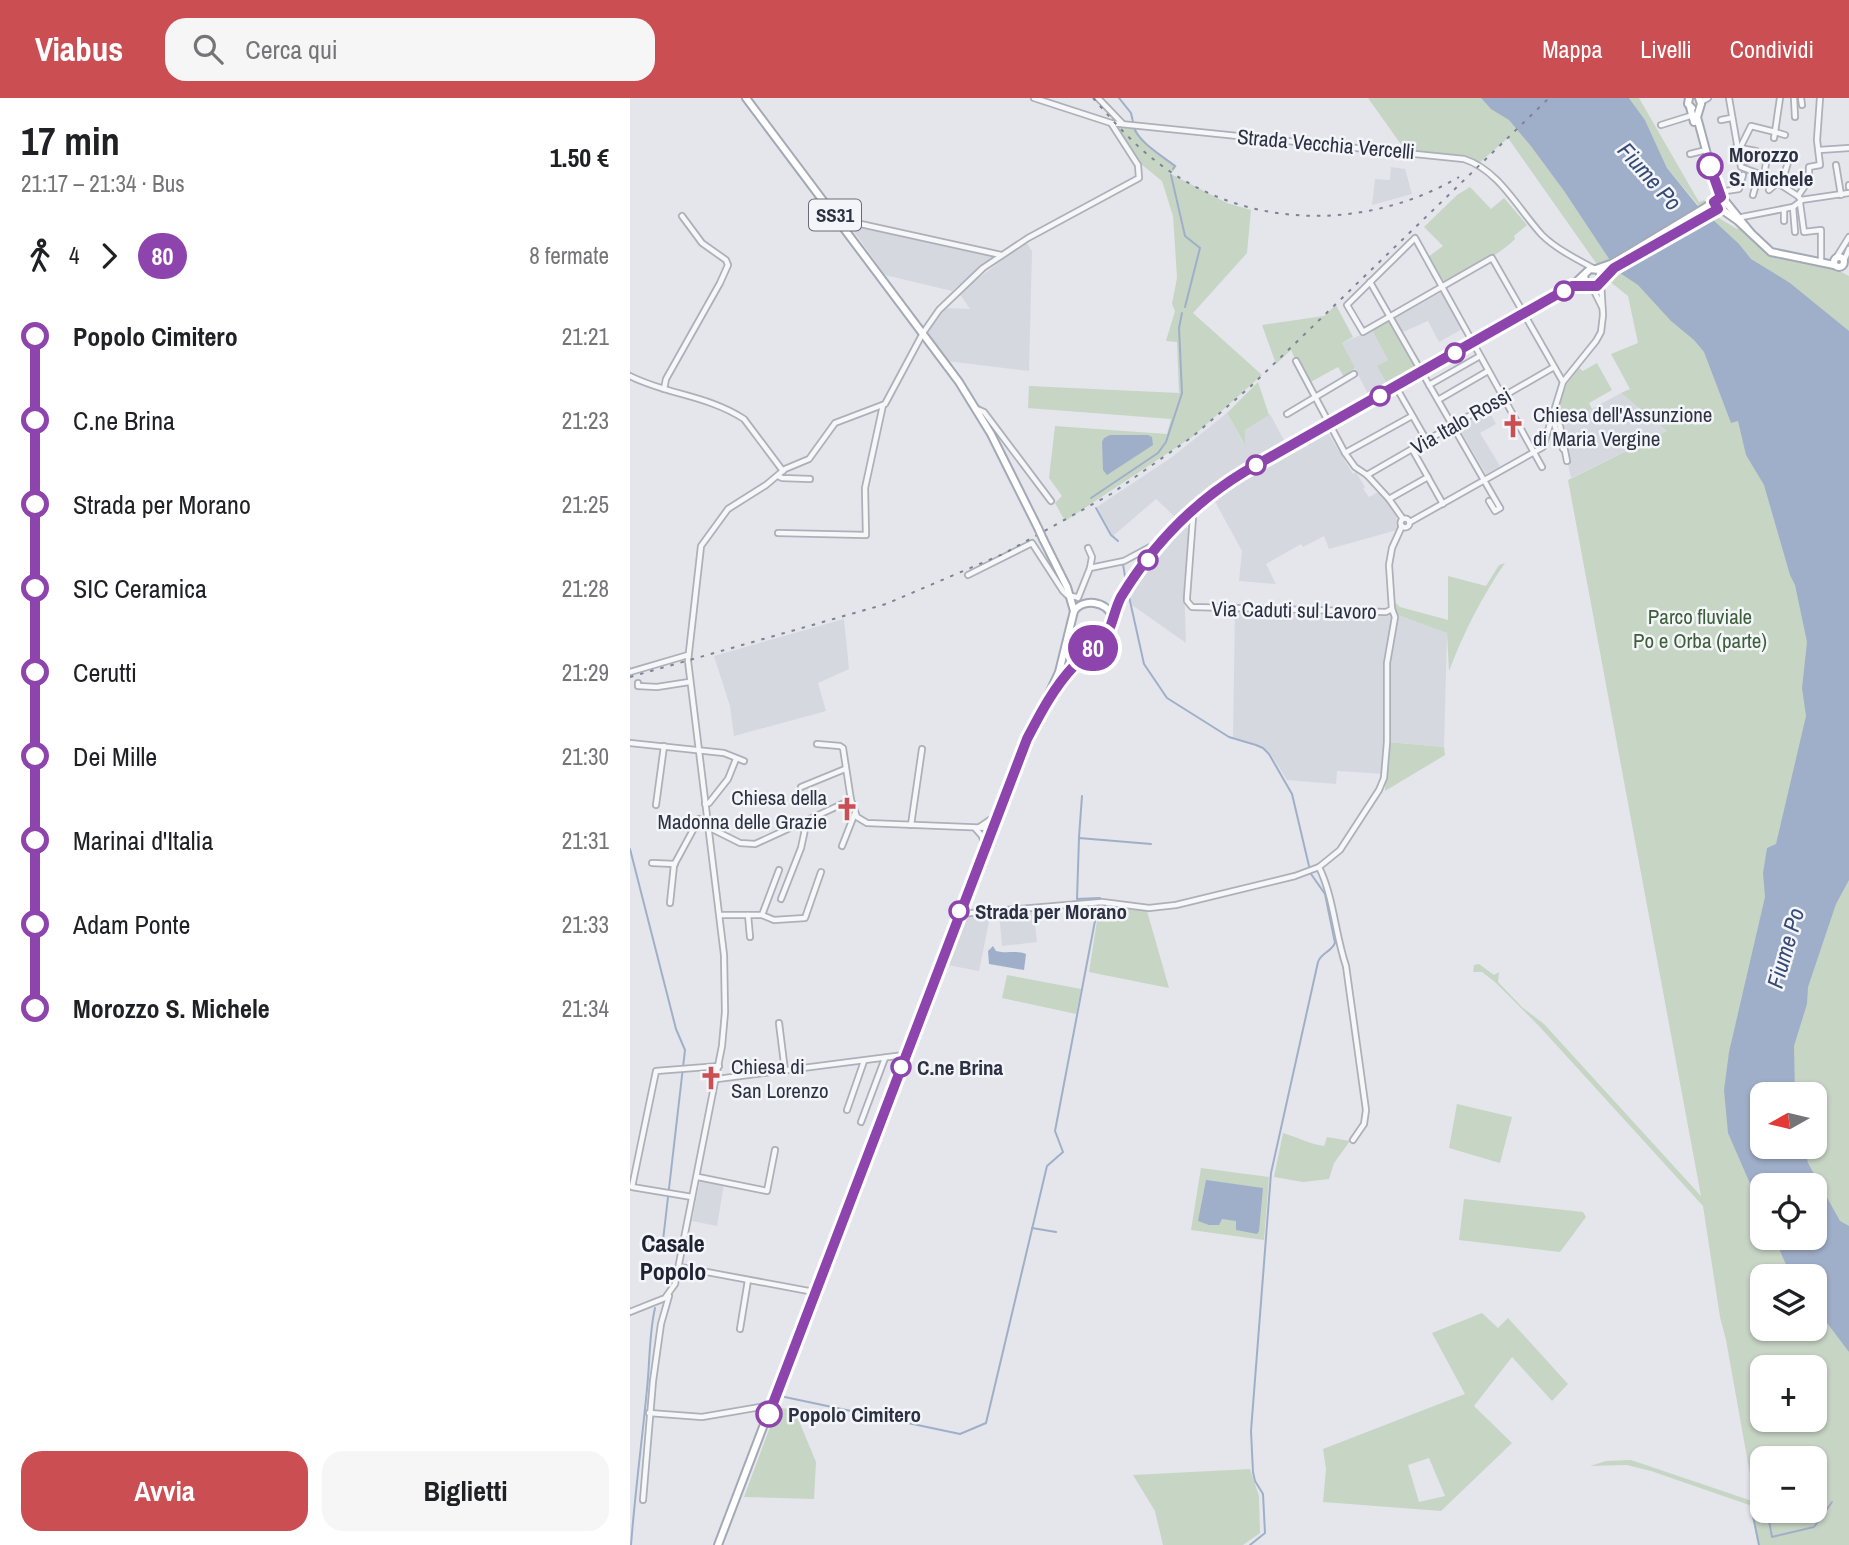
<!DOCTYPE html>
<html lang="it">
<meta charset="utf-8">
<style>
body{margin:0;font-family:"Archivo Narrow",sans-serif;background:#f6f6f6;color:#202124;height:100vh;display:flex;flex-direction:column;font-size:26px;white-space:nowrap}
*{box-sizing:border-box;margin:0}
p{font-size:23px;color:#757577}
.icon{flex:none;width:38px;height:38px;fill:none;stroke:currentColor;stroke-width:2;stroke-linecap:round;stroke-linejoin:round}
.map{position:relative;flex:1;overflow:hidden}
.drawer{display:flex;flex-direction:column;background:#fff;width:630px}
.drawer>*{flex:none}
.badge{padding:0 14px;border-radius:23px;font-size:24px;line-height:46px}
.needle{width:46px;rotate:262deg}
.tools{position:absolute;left:1120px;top:984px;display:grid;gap:14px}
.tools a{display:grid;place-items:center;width:77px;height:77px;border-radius:14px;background:#fff;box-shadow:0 2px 5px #0004;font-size:35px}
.map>.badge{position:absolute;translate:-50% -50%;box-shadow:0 0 0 4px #fff}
.legs{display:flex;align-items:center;gap:10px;height:77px;padding:0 21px;font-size:23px}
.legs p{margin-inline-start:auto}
.headline{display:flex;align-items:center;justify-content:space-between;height:119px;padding:0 21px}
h1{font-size:38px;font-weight:700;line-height:52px}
.button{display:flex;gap:14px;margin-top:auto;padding:14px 21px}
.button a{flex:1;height:80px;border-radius:21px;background:#ca4e52;color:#fff;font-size:28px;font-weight:700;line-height:80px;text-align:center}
.button a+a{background:#f6f6f6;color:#202124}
ul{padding:0 21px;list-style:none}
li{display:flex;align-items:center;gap:24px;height:84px;font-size:26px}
li i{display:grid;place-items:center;width:10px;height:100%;margin:0 9px;background:currentColor}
li i::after{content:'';width:18px;height:18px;margin:-9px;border:5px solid;border-radius:50%;background:#fff}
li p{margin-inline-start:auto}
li:first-child i{background:linear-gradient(#0000 50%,currentColor 0)}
li:last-child i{background:linear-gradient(currentColor 50%,#0000 0)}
header{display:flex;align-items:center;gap:42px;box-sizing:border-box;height:98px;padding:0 35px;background:#ca4e52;color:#fff}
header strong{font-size:33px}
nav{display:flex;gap:38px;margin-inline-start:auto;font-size:24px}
.search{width:490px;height:63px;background:#f6f6f6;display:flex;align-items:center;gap:18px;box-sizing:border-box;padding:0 24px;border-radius:21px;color:#757577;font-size:26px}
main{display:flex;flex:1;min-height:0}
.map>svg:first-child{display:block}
</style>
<header>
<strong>Viabus</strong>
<div class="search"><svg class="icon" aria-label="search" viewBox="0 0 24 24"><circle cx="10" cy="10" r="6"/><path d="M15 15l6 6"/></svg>Cerca qui</div>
<nav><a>Mappa</a><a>Livelli</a><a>Condividi</a></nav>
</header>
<main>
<section class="drawer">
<div class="headline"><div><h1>17 min</h1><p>21:17 – 21:34 · Bus</p></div><b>1.50 €</b></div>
<div class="legs"><svg class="icon" aria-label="walk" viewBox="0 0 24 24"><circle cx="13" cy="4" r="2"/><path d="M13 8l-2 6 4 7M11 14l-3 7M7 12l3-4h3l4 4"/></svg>4<svg class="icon" aria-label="forward" viewBox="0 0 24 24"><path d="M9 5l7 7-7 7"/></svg><b class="badge" style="background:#8e44ad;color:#fff">80</b><p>8 fermate</p></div>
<ul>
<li><i style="color:#8e44ad"></i><b>Popolo Cimitero</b><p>21:21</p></li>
<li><i style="color:#8e44ad"></i><span>C.ne Brina</span><p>21:23</p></li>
<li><i style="color:#8e44ad"></i><span>Strada per Morano</span><p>21:25</p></li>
<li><i style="color:#8e44ad"></i><span>SIC Ceramica</span><p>21:28</p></li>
<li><i style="color:#8e44ad"></i><span>Cerutti</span><p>21:29</p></li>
<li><i style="color:#8e44ad"></i><span>Dei Mille</span><p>21:30</p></li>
<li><i style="color:#8e44ad"></i><span>Marinai d'Italia</span><p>21:31</p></li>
<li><i style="color:#8e44ad"></i><span>Adam Ponte</span><p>21:33</p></li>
<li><i style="color:#8e44ad"></i><b>Morozzo S. Michele</b><p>21:34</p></li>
</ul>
<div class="button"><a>Avvia</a><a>Biglietti</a></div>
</section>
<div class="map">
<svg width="1219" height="1447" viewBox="0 0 1219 1447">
<rect width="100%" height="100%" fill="#e4e6eb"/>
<g fill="#d6d8e0">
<polygon points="761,69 775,71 782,96 742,107 745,81 760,82"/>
<polygon points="224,127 363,159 322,193 255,177 223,132"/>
<polygon points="396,144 402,153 399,273 317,263 297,233 315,210 340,211 329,195"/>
<polygon points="812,194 832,231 809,244 798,223 773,234 765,220"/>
<polygon points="742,232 758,262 747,268 758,288 739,298 712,245"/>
<polygon points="991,295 1037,333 941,380 930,328"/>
<polygon points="858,311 866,326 850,335 870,368 856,376 828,328"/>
<polygon points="597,315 614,346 615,332 640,316 656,346 591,383 545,419 526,401 483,438 467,409 542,359"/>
<polygon points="698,335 723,376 726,374 735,389 733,391 739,399 748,394 766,411 767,432 699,451 694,438 673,449 671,446 636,466 646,486 609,483 612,453 583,400"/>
<polygon points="555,427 561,433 561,445 554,482 556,545 502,507 500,496"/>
<polygon points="605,513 765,516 817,535 814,649 758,644 756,676 707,673 706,686 657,682 640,655 632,648 603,639"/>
<polygon points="214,521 219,571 188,585 196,613 104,638 100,608 84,558"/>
<polygon points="403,810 407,844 372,848 369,814"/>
<polygon points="361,814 349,873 312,866 330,818"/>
<polygon points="70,1082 94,1086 87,1128 62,1123"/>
</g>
<g fill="#c7d5c5" fill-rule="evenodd">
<path d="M 738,0 L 907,0 L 900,47 L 934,93 L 987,173 L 1079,120 L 1037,70 L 1015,22 L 999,0 L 1009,0 L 1069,104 L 1074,102 L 1084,117 L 1107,131 L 1111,128 L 1141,157 L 1204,170 L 1219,178 L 1219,1447 L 1128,1447 L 1121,1413 L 1126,1411 L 1125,1409 L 1021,1373 L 997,1367 L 960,1368 L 976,1363 L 1001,1362 L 1125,1404 L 1096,1242 L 1090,1219 L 1073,1108 L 909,928 L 865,884 L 852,874 L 843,874 L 844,867 L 849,866 L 864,877 L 869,874 L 868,884 L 893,910 L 914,926 L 1071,1098 L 938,382 L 1037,333 L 991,295 L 1000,291 L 981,256 L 1008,245 L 998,198 L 978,182 L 878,40 L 849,65 L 843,60 L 840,63 L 775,52 ZM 1132,996 L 1185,996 L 1185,1048 L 1132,1048 ZM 1132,1087 L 1185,1087 L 1185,1139 L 1132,1139 ZM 1132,1178 L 1185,1178 L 1185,1230 L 1132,1230 ZM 1132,1269 L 1185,1269 L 1185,1321 L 1132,1321 ZM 1132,1360 L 1185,1360 L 1185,1412 L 1132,1412 Z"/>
<polygon points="483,27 502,29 519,50 547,68 541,76 597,105 621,112 617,155 563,215 632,277 562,339 435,423 425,405 432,398 419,380 425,328 537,336 541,321 398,310 399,288 549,295 547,244 536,243 545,213 542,206 547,180 545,148 543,118 532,83 500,57"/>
<path d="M 840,89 L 861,111 L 874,100 L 897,127 L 884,138 L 885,141 C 866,160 838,171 815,185 L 798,159 L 813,148 L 794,129 L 827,97 Z"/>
<polygon points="706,207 723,239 712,245 725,270 714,279 708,269 677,286 661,252 646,266 632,227 694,218"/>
<polygon points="760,221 787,272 758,288 747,268 758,262 742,232"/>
<polygon points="967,265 982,292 959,305 962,311 930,328 925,313 937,286 949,270 953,273"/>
<polygon points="628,284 639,317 615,332 615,347 597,315"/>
<path d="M 875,465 C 851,500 834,534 819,573 L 817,535 L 765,516 L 766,505 L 770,509 L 818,522 L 818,478 L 856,488 L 869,467 Z"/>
<polygon points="757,644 814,649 815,657 755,693"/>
<polygon points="473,807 517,813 539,890 459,874 469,810"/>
<polygon points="377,877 451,891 446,916 372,900"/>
<polygon points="827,1006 882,1019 870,1065 819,1050"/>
<path d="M 653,1035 C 667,1039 679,1046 694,1048 L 697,1039 L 720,1043 L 704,1065 L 699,1081 L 673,1084 L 644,1079 Z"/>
<polygon points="571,1070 639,1079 634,1142 561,1132"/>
<polygon points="834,1101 953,1114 956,1119 930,1154 829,1142"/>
<path d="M 852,1215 L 868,1230 L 878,1220 L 938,1286 L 922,1303 L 882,1259 L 844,1308 L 882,1345 L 811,1413 L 693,1404 L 696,1371 L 693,1351 L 835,1296 L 802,1235 ZM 799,1360 L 815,1398 L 789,1404 L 778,1367 Z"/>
<polygon points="147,1310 164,1311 186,1364 184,1401 114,1399"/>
<polygon points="620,1371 629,1398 630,1435 613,1447 533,1447 525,1413 503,1377"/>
</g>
<g fill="#a0afc9">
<polygon points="851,0 999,0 1015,22 1037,70 1067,107 1109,146 1121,161 1160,185 1219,233 1219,782 1206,806 1178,889 1177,906 1164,948 1165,996 1132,996 1132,1048 1174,1048 1178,1065 1210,1123 1219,1128 1219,1254 1185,1209 1185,1178 1161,1178 1144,1139 1185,1139 1185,1087 1132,1087 1132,1113 1098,1035 1094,992 1099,954 1135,799 1133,775 1137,750 1146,746 1176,618 1172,590 1177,544 1165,487 1160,477 1134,387 1116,357 1108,323 1101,325 1074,254 1064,242 1041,223 1008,187 987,173 934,93 900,47 879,22 861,11"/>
<polygon points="480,337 518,337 522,339 523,347 477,377 473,372 472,344 474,340"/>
<path d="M 363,848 L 366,853 C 377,856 386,852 396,856 L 394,872 L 359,866 L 358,853 Z"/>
<polygon points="576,1082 633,1090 629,1133 627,1136 606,1132 606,1123 592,1121 589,1127 579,1127 568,1123"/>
</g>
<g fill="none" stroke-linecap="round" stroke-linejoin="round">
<g stroke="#a0afc9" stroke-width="2">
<polyline points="489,0 501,15 503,24"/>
<path d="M 504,30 C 511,46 531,57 545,68 L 543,71"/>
<polyline points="541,77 555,138 570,150 555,209"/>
<polyline points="461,400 528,355 536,344 552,295 549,230 552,215"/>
<polyline points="466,410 481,437 488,443"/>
<polyline points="493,466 496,485"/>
<polyline points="498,494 514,566 537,600 599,639 626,647 633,650 639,656 662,696 679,768"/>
<polyline points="449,739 452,698"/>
<polyline points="0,751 46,931 55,952 32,1151"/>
<polyline points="470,800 447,801 449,740 521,746"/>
<polyline points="402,1130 426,1134"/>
<polyline points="150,1298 330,1336 356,1325 417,1068 433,1054 425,1033 468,807"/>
<polyline points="1128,1412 1122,1413 1129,1447"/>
<polyline points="1137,1412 1142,1439 1184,1429 1202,1404"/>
<path d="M 1,1447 C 5,1395 12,1343 17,1291 C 20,1263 19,1236 25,1210"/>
<path d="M 620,1447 L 635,1435 L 633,1396 L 625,1383 L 623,1374 L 621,1333 L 641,1075 L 688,864 C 691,855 701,854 705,845 L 695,796 L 681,776"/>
</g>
<g stroke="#adb0b9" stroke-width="8">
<g id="minor">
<path d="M 404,0 L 481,25 L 834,61 C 869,72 888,111 912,137 C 925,150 946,161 963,170"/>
<polyline points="468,0 492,25"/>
<polyline points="1099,0 1111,69 1140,80 1168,98 1171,102"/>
<polyline points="1164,0 1165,19"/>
<polyline points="1171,0 1172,7"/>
<polyline points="1071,4 1078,0"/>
<polyline points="1091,22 1101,20"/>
<polyline points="1031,27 1063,17"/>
<polyline points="1144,40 1145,34 1155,37"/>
<polyline points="1106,49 1110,50 1121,28 1145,34 1150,0"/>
<polyline points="1110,50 1126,53"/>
<polyline points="1189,52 1219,50"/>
<polyline points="1060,56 1072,53"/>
<polyline points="1108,62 1117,63"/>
<polyline points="1206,67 1211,97"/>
<polyline points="1134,78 1136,65"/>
<polyline points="1151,87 1160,58"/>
<polyline points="1219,87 1219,89"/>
<polyline points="1139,92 1147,85"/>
<polyline points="1089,94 1109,91 1113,77"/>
<polyline points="1123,97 1129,76"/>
<polyline points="1168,98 1179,82 1179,69 1190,67 1187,42 1190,0"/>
<polyline points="1171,102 1219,95"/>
<polyline points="1170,105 1174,134 1191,132 1191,164"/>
<polyline points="1163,109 1165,134"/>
<polyline points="1154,111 1154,123"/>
<polyline points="1112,119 1163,109 1171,103"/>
<polyline points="208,121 371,157"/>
<polyline points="1206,160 1219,139"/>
<polyline points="1214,163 1219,151"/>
<polyline points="740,184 791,273"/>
<polyline points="962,189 972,209"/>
<polyline points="666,263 715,355 725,369 737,377 759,401 773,421"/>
<path d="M 0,278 C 38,297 77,297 114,321 L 153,373"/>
<polyline points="794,278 870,410"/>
<polyline points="799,287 850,258"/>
<polyline points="766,289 797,343"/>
<polyline points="34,291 36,281 90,185 98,167 96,162 72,145 52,118"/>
<polyline points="808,302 858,273"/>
<polyline points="347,311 354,314 421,403"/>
<polyline points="923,315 930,328 937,363"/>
<polyline points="657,316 724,276"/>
<polyline points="922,320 933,351"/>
<polyline points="782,351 813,406"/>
<polyline points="715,355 782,318"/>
<polyline points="912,369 785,140 717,207 733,234 862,160 933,284"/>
<polyline points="737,377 924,269"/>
<polyline points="148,378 152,380 180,381"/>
<polyline points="759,401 798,379"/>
<polyline points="859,403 865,413 870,410"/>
<polyline points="561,412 563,419 557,499 557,503 562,509 756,514 762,511"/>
<circle cx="775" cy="425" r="4.5"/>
<polyline points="780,424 913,349 933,284 966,243 971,234 973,217 971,185"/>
<polyline points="148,435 236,437 235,390 253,307"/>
<polyline points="458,450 462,459 460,470"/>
<polyline points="338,477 402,445 433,493 437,497 446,499"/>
<polyline points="448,500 460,470 494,463 520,449 527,447"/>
<polyline points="0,574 58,557"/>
<polyline points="8,585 8,588 27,589 59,584"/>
<polyline points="0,645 94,655 114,663"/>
<polyline points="187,646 210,648 213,650 221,702"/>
<polyline points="171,689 215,671"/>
<polyline points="75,706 79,705 98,681 106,661"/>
<polyline points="26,707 34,648"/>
<polyline points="281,727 292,651"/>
<polyline points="78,729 110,745 125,746 221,702 227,719 237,725 361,730"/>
<polyline points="345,730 352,738 354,746"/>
<polyline points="348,730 364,719"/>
<polyline points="212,748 225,715"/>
<polyline points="22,765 45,766"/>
<path d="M 689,769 C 704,800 705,836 716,868 L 736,1012 L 734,1026 L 723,1042"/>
<polyline points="151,801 171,750 177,722"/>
<polyline points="40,805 44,767 69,721 78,725"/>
<polyline points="329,816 472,804 519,810 546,807 665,778 689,769 710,752 749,692 754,680 757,644 757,565 765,519 762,511 759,467 762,450 772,428"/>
<polyline points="90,817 132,817 149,772"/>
<polyline points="118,817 120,839"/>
<polyline points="132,817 144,822 175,820 191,774"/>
<polyline points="149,925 155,973"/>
<polyline points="87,981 274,957"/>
<polyline points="217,1012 234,963"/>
<polyline points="231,1024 255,960"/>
<polyline points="68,1079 137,1093 145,1052"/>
<polyline points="62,1099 2,1089 26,973 89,968"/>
<polyline points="50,1169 184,1194"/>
<polyline points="0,1214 35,1200 45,1186 92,948 95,914 94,857 58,563 71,448 98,411 136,387 155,371 179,361 205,325 255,306 293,235 309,212 353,170 398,140 509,80 508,67 481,25"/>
<polyline points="110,1231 118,1182"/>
<polyline points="19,1315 72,1319 142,1307"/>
<polyline points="13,1402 23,1283 31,1226 39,1198"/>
</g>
</g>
<g stroke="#a3a9b6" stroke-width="10">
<g id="major">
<polyline points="116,0 329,284 361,336 408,430"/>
<polyline points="1059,0 1058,6 1062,10"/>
<polyline points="1069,0 1071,6 1067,19 1087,93 1120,134"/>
<polyline points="1060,9 1064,24"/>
<polyline points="1091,111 1108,123 1141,154 1204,167"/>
<circle cx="1209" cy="164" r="5"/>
<polyline points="966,171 983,165 1084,104"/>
<polyline points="972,182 984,170 1088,111"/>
<polyline points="794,273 942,188 960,171 969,172 972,182 967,188 961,189 956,185 954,178"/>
<polyline points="413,441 437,489 444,513"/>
<polyline points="437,547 439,554 444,557 455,556"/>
<polyline points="422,598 442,570 476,538 484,512 493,496 535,439 561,412 614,374 789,276"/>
<path d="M 88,1447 L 382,676 L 429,574 L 444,513 C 453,500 476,503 482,518"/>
</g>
</g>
<use href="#minor" stroke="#f6f7f9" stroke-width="4.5"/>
<use href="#major" stroke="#fff" stroke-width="6"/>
<g stroke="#7d8394" stroke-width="2" stroke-dasharray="3.5 7" stroke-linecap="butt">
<path d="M 463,0 C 483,23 503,46 527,64 C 614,132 735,134 829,79"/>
<polyline points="0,579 256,506 373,456 481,396 562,339 620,289 919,0"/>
</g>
<g stroke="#a3a9b6" stroke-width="10" stroke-linecap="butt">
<polyline id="major-bridge" points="408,430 413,441"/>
</g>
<use href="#major-bridge" stroke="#fff" stroke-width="6"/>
</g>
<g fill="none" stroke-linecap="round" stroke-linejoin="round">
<g stroke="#fff" stroke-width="16">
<path id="line-1" d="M 139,1316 L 397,641 C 410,616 424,589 444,568 C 453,559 467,551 475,539 C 483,528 484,512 491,499 C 522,448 563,405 614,374 L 942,188 L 967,188 L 984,170 L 1088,111 L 1084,104 L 1091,99 L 1080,68"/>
</g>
<use href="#line-1" stroke="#8e44ad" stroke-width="10"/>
</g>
<defs>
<g id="church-bare" transform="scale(1.89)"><path d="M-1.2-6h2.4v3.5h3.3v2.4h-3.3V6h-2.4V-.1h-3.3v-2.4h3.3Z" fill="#ca4e52" stroke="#f3f5f8" stroke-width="2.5" paint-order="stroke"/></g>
</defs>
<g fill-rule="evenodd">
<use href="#church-bare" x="883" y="328"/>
<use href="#church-bare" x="217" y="711"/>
<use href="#church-bare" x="81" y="980"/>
</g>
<g fill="#fff" stroke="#8e44ad" stroke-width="3.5">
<circle cx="1080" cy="68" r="12"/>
<circle cx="934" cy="193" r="9"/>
<circle cx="825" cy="255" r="9"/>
<circle cx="750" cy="298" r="9"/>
<circle cx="626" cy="367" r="9"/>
<circle cx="518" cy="462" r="9"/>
<circle cx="329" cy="813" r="9"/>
<circle cx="271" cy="969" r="9"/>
<circle cx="139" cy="1316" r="12"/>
</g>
<g text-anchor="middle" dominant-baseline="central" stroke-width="5" stroke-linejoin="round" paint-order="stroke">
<rect fill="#f3f5f8" stroke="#686c79" stroke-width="2" x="179" y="101.5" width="52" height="31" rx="5"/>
<g font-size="19" font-weight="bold" fill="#2c3143">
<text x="205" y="117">SS31</text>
</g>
<g font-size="21" fill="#2c3143" stroke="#f3f5f8">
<text transform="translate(696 46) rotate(5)">Strada Vecchia Vercelli</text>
<text transform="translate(831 323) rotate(-30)">Via Italo Rossi</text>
<text transform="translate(664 512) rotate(1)">Via Caduti sul Lavoro</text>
</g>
<g font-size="21" font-weight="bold" fill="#2c3143" stroke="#f3f5f8" text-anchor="start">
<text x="1099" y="56">Morozzo<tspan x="1099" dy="24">S. Michele</tspan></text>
<text x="345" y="813">Strada per Morano</text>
<text x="287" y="969">C.ne Brina</text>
<text x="158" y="1316">Popolo Cimitero</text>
</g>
<g font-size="21" fill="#2c3143" stroke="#f3f5f8" text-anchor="start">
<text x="903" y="316">Chiesa dell'Assunzione<tspan x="903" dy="24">di Maria Vergine</tspan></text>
<text x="197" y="699" text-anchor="end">Chiesa della<tspan x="197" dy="24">Madonna delle Grazie</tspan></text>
<text x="101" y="968">Chiesa di<tspan x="101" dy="24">San Lorenzo</tspan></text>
</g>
<g font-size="21" fill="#3c5e39" stroke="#f3f5f8">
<text x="1070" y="518">Parco fluviale<tspan x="1070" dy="24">Po e Orba (parte)</tspan></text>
</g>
<g font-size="23" font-style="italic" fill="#374b76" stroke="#f3f5f8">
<text transform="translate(1020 78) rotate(48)">Fiume Po</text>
<text transform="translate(1155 850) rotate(-74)">Fiume Po</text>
</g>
<g font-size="24" font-weight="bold" fill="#1e2334" stroke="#f3f5f8">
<text x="43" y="1145">Casale<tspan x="43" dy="28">Popolo</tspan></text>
</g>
</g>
</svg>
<div class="tools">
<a><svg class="needle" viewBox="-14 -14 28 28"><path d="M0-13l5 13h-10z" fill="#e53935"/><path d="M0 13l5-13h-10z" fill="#757577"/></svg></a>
<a><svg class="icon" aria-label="locate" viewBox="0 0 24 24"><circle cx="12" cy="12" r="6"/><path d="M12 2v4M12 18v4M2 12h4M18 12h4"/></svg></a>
<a><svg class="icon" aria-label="layers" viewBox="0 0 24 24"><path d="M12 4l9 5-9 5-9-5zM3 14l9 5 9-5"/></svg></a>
<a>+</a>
<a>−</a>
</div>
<b class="badge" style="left:463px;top:550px;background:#8e44ad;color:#fff">80</b>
</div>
</main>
